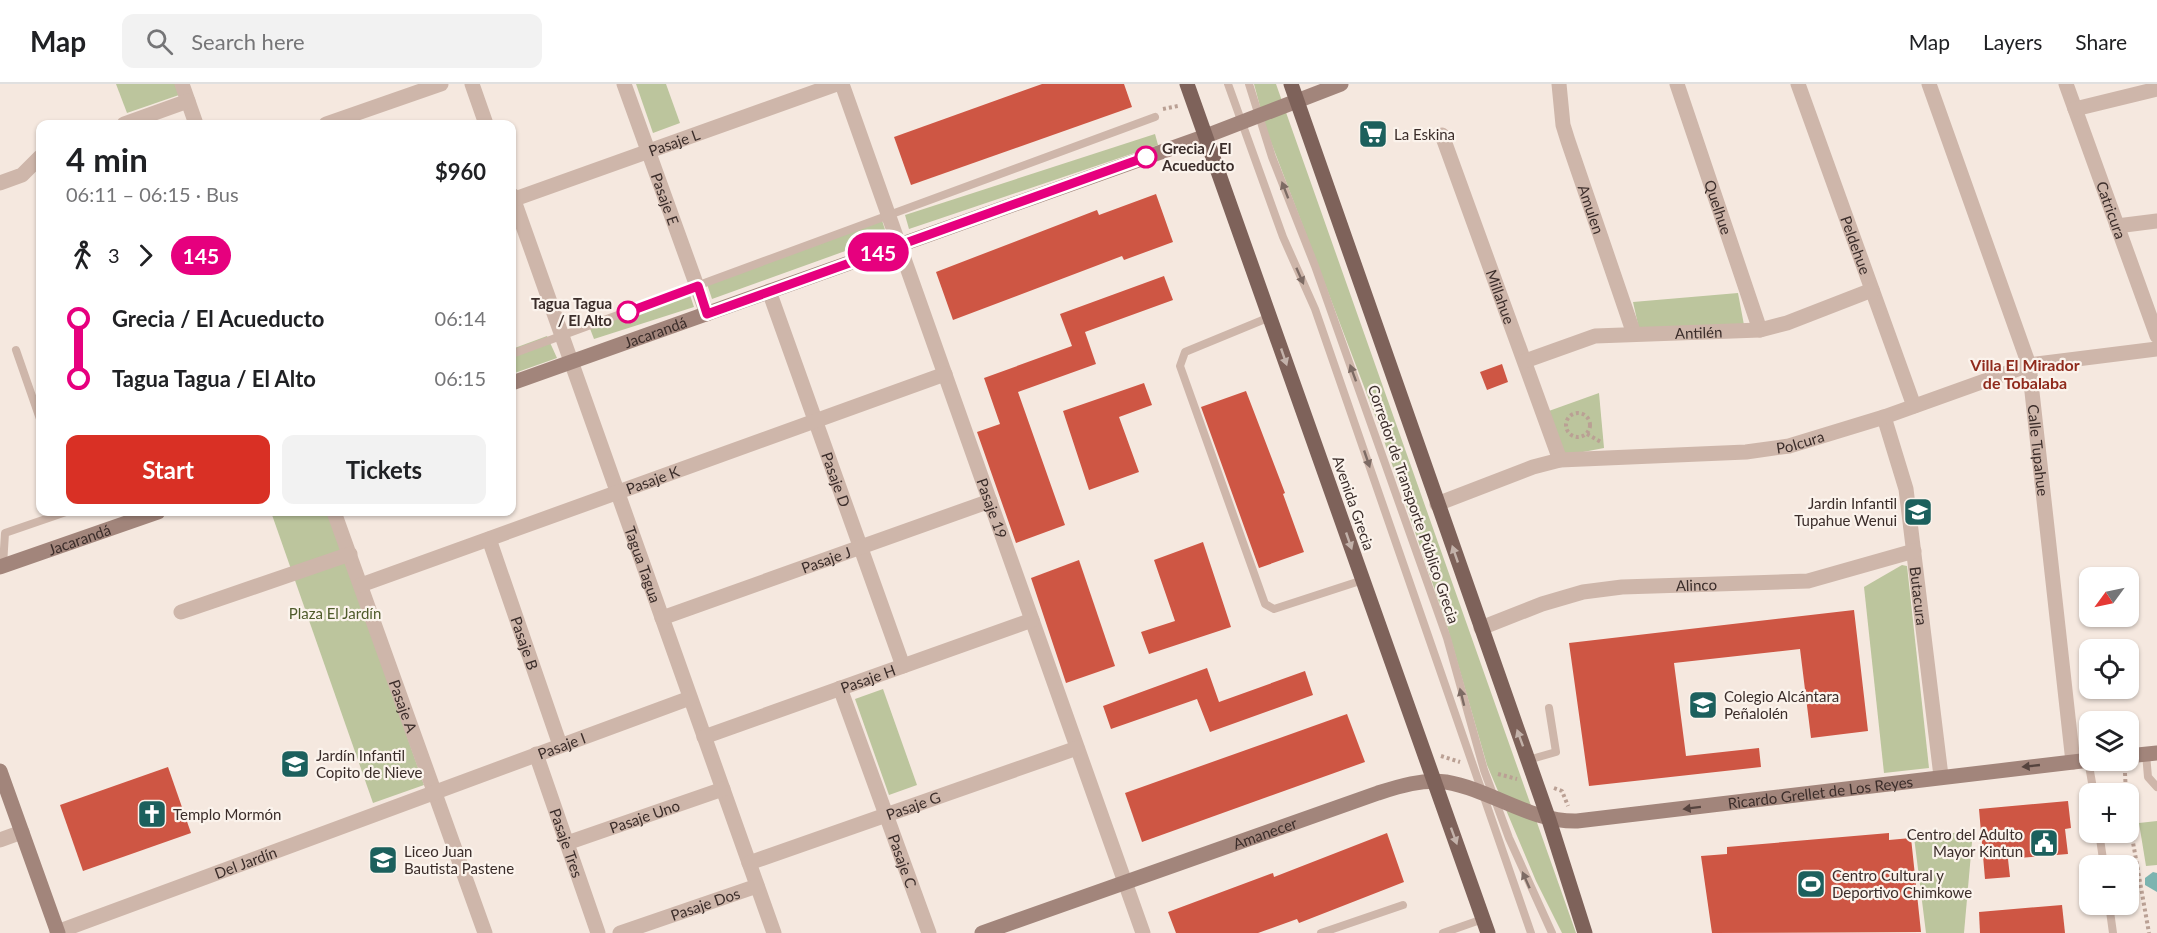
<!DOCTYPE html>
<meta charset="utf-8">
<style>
body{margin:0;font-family:Lato,sans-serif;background:#f2f2f2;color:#202124;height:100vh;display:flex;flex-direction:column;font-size:22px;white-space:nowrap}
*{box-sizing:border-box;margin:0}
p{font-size:20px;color:#757577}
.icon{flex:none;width:33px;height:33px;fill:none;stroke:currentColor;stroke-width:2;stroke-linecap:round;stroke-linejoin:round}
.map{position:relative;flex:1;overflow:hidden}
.details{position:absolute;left:36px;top:36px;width:480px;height:396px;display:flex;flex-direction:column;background:#fff;border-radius:12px;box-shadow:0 2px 4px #0004}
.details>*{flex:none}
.badge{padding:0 12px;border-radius:20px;font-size:21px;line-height:39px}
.needle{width:39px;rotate:237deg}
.controls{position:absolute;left:2079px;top:483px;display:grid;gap:12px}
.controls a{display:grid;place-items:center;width:60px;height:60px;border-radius:12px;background:#fff;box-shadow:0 2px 4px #0004;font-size:30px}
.map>.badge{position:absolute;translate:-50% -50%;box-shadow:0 0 0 3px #fff}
.legs{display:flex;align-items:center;gap:9px;height:66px;padding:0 30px;font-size:20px}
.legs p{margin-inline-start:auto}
.head{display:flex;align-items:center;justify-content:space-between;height:102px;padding:0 30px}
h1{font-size:33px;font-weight:700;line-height:45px}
.action{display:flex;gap:12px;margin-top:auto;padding:12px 30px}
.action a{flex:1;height:69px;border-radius:12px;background:#d93025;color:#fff;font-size:24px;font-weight:700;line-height:69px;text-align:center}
.action a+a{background:#f2f2f2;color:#202124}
ul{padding:0 30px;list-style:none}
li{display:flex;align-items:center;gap:21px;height:60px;font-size:22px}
li i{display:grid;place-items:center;width:9px;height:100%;margin:0 8px;background:currentColor}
li i::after{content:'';width:15px;height:15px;margin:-8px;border:4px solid;border-radius:50%;background:#fff}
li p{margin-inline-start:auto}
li:first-child i{background:linear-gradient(#0000 50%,currentColor 0)}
li:last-child i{background:linear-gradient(currentColor 50%,#0000 0)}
header{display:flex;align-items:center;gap:36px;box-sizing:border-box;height:84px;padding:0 30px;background:#fff;border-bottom:2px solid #e0e0e0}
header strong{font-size:28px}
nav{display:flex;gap:33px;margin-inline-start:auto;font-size:21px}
.search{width:420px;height:54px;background:#f2f2f2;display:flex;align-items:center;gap:15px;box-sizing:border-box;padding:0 21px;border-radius:12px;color:#757577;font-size:22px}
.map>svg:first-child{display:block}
</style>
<header>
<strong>Map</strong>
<div class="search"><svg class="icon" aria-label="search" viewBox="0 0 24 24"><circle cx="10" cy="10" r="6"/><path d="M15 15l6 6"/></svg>Search here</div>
<nav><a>Map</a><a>Layers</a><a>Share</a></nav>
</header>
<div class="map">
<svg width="2157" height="849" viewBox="0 0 2157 849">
<rect width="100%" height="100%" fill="#f5e8df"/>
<g fill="#bcc59d">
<polygon points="116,0 175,0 179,11 127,29"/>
<polygon points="636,0 666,0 680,39 653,49"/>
<polygon points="1254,0 1276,0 1576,849 1562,849 1536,797 1487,681 1447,542 1379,342 1266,45"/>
<polygon points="1155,50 1158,61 909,145 905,131"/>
<polygon points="881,133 887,152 712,215 706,197"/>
<polygon points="688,205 694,223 594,255 589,242"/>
<polygon points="1738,209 1744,241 1639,245 1633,218"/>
<polygon points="547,252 557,274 512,290 512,265"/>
<polygon points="1599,309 1604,364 1562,372 1546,328"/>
<polygon points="271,428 329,428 424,701 373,719"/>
<polygon points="1902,481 1907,482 1929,684 1884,689 1864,503"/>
<polygon points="883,605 917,701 889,711 855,615"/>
<polygon points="2157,737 2157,781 2146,782 2139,739"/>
<polygon points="1973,747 1964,849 1926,849 1914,753"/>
</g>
<polygon fill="#7cb4b0" points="2153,788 2157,789 2157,808 2145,801 2145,794"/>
<g fill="#ce5644">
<polygon points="1042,0 1124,0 1132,23 911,101 894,53"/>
<polygon points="1156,110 1173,158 1124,176 1122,172 953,236 936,188 1097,126 1099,131"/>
<polygon points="1164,192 1173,216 1085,248 1096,280 1018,308 1065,441 1016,459 977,348 1000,340 984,294 1072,262 1060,230"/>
<polygon points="1502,280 1508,298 1487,306 1480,288"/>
<polygon points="1144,299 1152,321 1119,333 1139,388 1089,406 1063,327"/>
<polygon points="1246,307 1285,409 1283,410 1304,468 1259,484 1201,323"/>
<polygon points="1203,458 1231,543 1149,570 1141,548 1175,537 1154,476"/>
<polygon points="1079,476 1115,582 1066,599 1031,494"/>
<polygon points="1854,526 1868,647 1811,654 1800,565 1674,579 1686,672 1759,664 1761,683 1589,702 1569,559"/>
<polygon points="1207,584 1219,618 1305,587 1313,611 1210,648 1197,615 1111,645 1103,622"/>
<polygon points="1347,630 1365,678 1142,758 1125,709"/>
<polygon points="168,683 191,749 83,787 60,721"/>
<polygon points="2068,717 2071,744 2065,745 2068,770 2008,775 2010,793 1985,795 1979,725"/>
<polygon points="1387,749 1404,798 1299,839 1297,835 1258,849 1176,849 1168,828 1273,789 1274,793"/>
<polygon points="1889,749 1889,756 1911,754 1921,848 1712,849 1701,772 1727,770 1727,763"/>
<polygon points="2062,821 2065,849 1980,849 1979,828"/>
</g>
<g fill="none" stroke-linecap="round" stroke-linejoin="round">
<g stroke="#baa094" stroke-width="4" stroke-dasharray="3 3" stroke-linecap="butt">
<polyline points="1163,25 1178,22"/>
<circle cx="1578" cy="341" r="12"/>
<polyline points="1587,350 1601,358"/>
<polyline points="1441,672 1460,678"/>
<polyline points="2125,689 2126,710"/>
<polyline points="1498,690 1517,695"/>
<polyline points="1554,704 1562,707 1568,722"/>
<polyline points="2128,730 2149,849"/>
</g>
<g stroke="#ceb6aa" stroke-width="8">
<polyline points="1228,0 1283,153 1315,225 1531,849"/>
<polyline points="1249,0 1272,73 1315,182 1447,554 1484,686 1509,754 1552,849"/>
<polyline points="1270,233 1185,268 1180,282 1265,520 1274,525 1363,496"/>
<polyline points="16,266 40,335"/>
<polyline points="512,270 1155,33"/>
<polyline points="3,481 5,449 66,428"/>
<polyline points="2146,670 2148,693 2157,703"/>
<polyline points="1528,676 1556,668 1549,624"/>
<polyline points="2088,676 2094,710"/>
<polyline points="2099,748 2104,782"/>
<polyline points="2109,820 2113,849"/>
<polyline points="1321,849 1403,821"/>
<polyline points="1443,849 1483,835"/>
</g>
<g stroke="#ceb6aa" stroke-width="15">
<polyline points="182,0 196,40"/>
<polyline points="472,0 486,40"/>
<path id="s1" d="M 624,0 L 707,230"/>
<path id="s2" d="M 842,0 L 1143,849"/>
<path id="s3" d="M 1559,0 L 1563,41 L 1568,57 L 1634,250"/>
<path id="s4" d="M 1677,0 L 1760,246"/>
<path id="s5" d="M 1798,0 L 1914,322"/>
<path id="s6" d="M 1929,0 L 2029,281 L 2073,678"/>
<path id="s7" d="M 2066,0 L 2157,252"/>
<polyline points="2075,25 2157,5"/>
<polyline points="124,40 188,17"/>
<polyline points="326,40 441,0"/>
<path id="s8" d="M 1442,51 L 1560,376"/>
<polyline points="0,99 22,91 40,73"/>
<path id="s9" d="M 512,111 L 774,849"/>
<path id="s10" d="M 512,116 L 837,0"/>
<polyline points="2117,142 2157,137"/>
<path id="s11" d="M 769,207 L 903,582"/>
<path id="s12" d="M 1525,277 L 1595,252 L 1760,246 L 1787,239 L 1872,206"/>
<path id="s13" d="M 1884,333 L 1906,405 L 1941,692"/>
<path id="s14" d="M 1437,420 L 1533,383 L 1560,376 L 1746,368 L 1789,362 L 1884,333 L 2029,281 L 2157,265"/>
<path id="s15" d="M 334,428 L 485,849"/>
<path id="s16" d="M 489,455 L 560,661"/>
<path id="s17" d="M 361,501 L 945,290"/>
<polyline points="181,528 350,470"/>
<path id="s18" d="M 662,534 L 990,417"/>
<path id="s19" d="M 1481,544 L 1542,520 L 1583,508 L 1622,503 L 1808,497 L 1914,467"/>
<path id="s20" d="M 840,604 L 929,849"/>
<path id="s21" d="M 704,653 L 1032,536"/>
<path id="s22" d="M 536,670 L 598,849"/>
<polyline points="0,756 22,748"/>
<path id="s23" d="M 567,759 L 723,705"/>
<path id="s24" d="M 749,779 L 1077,664"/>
<path id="s25" d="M 57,848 L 690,614"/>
<path id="s26" d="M 620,849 L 757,802"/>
</g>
<g stroke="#a2857b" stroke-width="15">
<path id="s27" d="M 512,299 L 1206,52 L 1341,0"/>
<path id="s28" d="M 0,483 L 158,428"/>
<polyline points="2128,672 2157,669"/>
<polyline points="0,687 58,849"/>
<path id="s29" d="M 982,849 L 1378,709 C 1400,702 1422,695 1446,698 C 1492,706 1530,738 1577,737 L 2090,676"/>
</g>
<g stroke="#7e625a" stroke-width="15">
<polyline points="1187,0 1488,849"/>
<polyline points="1291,0 1549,736 1585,849"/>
</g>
</g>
<defs><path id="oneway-solid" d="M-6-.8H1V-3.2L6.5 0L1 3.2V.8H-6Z" transform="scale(1.5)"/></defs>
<g fill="#7d6b64">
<use href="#oneway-solid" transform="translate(1285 106) rotate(-111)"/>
<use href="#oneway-solid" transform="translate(1300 192) rotate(66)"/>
<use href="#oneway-solid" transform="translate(1353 289) rotate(-110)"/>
<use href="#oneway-solid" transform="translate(1367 375) rotate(71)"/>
<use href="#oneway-solid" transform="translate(1462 613) rotate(-104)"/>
<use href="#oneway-solid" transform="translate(1526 796) rotate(-114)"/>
</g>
<g fill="#c3b2aa">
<use href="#oneway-solid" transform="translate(1284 273) rotate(71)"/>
<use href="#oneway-solid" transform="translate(1349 457) rotate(71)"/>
<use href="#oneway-solid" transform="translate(1455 470) rotate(-109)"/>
<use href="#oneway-solid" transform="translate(1520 654) rotate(-110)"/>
<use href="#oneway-solid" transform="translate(1454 752) rotate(70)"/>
</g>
<g fill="#55433e">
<use href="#oneway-solid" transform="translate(2031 682) rotate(174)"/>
<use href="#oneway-solid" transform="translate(1692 724) rotate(173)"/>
</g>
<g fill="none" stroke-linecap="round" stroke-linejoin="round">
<g stroke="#fff" stroke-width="14">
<polyline id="line-1" points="628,228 698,202 707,230 1146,73"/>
</g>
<use href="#line-1" stroke="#e6007e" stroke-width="9"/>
</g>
<defs>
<g id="supermarket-square" transform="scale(1.5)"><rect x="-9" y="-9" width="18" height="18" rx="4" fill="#1c605d" stroke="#fbf3ec"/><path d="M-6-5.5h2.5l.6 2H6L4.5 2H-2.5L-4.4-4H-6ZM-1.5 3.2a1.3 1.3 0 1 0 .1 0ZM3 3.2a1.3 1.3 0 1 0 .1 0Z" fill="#fff"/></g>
<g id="school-square" transform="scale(1.5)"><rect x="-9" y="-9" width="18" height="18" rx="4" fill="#1c605d" stroke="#fbf3ec"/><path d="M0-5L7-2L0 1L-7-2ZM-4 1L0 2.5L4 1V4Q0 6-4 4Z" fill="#fff"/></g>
<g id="church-square" transform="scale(1.5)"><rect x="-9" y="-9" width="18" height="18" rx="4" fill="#1c605d" stroke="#fbf3ec"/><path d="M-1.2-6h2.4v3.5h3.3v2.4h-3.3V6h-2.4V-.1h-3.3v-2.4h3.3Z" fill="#fff"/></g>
<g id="civic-square" transform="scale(1.5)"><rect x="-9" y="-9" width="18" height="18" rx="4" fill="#1c605d" stroke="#fbf3ec"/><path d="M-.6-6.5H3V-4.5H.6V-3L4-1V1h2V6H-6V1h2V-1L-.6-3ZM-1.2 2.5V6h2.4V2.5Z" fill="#fff"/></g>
<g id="stadium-square" transform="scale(1.5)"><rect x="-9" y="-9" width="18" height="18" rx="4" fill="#1c605d" stroke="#fbf3ec"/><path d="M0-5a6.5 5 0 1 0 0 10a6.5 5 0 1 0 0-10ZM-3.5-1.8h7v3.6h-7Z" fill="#fff"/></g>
</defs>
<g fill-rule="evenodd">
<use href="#supermarket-square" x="1373" y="50"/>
<use href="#school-square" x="1918" y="428"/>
<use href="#school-square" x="1703" y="621"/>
<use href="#school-square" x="295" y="680"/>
<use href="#church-square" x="152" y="730"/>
<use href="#civic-square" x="2044" y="759"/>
<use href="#school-square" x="383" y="776"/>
<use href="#stadium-square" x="1811" y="800"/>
</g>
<g fill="#fff" stroke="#e6007e" stroke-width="3">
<circle cx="1146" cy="73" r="10"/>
<circle cx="628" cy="228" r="10"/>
</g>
<g text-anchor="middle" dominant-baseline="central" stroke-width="4.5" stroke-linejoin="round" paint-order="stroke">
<g font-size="15" fill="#3b2d2a" stroke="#fbf3ec" text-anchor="start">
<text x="1394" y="50">La Eskina</text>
<text x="1897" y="419" text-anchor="end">Jardin Infantil<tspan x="1897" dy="17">Tupahue Wenui</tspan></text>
<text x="1724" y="612">Colegio Alcántara<tspan x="1724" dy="17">Peñalolén</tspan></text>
<text x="316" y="671">Jardín Infantil<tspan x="316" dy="17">Copito de Nieve</tspan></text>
<text x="173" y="730">Templo Mormón</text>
<text x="2023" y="750" text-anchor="end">Centro del Adulto<tspan x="2023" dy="17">Mayor Kintun</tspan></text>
<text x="404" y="767">Liceo Juan<tspan x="404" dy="17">Bautista Pastene</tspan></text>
<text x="1832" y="791">Centro Cultural y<tspan x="1832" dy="17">Deportivo Chimkowe</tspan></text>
</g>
<g font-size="15" fill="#3b2d2a" stroke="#fbf3ec">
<text stroke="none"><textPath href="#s10" startOffset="172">Pasaje L</textPath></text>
<text stroke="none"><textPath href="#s1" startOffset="122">Pasaje E</textPath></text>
<text stroke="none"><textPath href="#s4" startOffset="130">Quelhue</textPath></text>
<text stroke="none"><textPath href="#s3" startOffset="130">Amulen</textPath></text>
<text stroke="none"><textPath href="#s7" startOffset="134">Catricura</textPath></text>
<text stroke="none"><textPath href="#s5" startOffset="171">Peldehue</textPath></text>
<text stroke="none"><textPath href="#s8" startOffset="172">Millahue</textPath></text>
<text stroke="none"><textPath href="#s27" startOffset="152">Jacarandá</textPath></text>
<text stroke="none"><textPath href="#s12" startOffset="178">Antilén</textPath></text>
<text stroke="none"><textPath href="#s14" startOffset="372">Polcura</textPath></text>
<text stroke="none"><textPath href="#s6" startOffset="384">Calle Tupahue</textPath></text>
<text stroke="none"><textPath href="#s11" startOffset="200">Pasaje D</textPath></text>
<text stroke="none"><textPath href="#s17" startOffset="310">Pasaje K</textPath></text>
<text transform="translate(1354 419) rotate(71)">Avenida Grecia</text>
<text transform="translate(1414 420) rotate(71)">Corredor de Transporte Público Grecia</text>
<text stroke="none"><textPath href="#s2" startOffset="450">Pasaje 19</textPath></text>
<text stroke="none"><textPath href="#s28" startOffset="84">Jacarandá</textPath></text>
<text stroke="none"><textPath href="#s18" startOffset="174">Pasaje J</textPath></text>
<text stroke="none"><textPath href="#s9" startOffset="392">Tagua Tagua</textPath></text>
<text stroke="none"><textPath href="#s19" startOffset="222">Alinco</textPath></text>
<text stroke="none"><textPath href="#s13" startOffset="183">Butacura</textPath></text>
<text stroke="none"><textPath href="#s16" startOffset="110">Pasaje B</textPath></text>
<text stroke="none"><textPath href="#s21" startOffset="174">Pasaje H</textPath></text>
<text stroke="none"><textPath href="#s15" startOffset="206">Pasaje A</textPath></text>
<text stroke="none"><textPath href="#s25" startOffset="538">Pasaje I</textPath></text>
<text stroke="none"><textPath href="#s29" startOffset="872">Ricardo Grellet de Los Reyes</textPath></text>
<text stroke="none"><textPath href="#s24" startOffset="174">Pasaje G</textPath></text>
<text stroke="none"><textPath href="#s23" startOffset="82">Pasaje Uno</textPath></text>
<text stroke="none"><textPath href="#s29" startOffset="300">Amanecer</textPath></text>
<text stroke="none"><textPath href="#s22" startOffset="94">Pasaje Tres</textPath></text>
<text stroke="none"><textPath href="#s20" startOffset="184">Pasaje C</textPath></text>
<text stroke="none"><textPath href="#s25" startOffset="201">Del Jardín</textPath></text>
<text stroke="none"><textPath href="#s26" startOffset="90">Pasaje Dos</textPath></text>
</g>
<g font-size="15" font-weight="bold" fill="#3b2d2a" stroke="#fbf3ec" text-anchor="start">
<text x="1162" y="64">Grecia / El<tspan x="1162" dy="17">Acueducto</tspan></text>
<text x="612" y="219" text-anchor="end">Tagua Tagua<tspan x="612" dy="17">/ El Alto</tspan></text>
</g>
<g font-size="15" fill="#4f5b2b" stroke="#fbf3ec">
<text x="335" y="529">Plaza El Jardín</text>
</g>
<g font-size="16" font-weight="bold" fill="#902b1d" stroke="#fbf3ec">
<text x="2025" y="280">Villa El Mirador<tspan x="2025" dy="18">de Tobalaba</tspan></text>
</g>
</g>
</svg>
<div class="controls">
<a><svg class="needle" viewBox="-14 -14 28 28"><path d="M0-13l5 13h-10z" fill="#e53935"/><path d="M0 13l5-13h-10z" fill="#757577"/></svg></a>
<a><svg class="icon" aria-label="locate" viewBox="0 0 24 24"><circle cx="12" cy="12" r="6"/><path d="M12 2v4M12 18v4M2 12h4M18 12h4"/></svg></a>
<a><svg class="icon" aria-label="layers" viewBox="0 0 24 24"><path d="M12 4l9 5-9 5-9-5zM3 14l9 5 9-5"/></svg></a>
<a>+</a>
<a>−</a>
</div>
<b class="badge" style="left:878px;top:168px;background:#e6007e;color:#fff">145</b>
<section class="details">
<div class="head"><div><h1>4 min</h1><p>06:11 – 06:15 · Bus</p></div><b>$960</b></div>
<div class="legs"><svg class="icon" aria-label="walk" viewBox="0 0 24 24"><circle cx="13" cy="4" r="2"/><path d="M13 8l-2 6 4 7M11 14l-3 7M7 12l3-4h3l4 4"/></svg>3<svg class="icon" aria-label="forward" viewBox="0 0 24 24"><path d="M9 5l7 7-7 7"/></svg><b class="badge" style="background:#e6007e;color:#fff">145</b></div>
<ul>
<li><i style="color:#e6007e"></i><b>Grecia / El Acueducto</b><p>06:14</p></li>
<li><i style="color:#e6007e"></i><b>Tagua Tagua / El Alto</b><p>06:15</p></li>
</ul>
<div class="action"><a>Start</a><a>Tickets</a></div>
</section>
</div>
